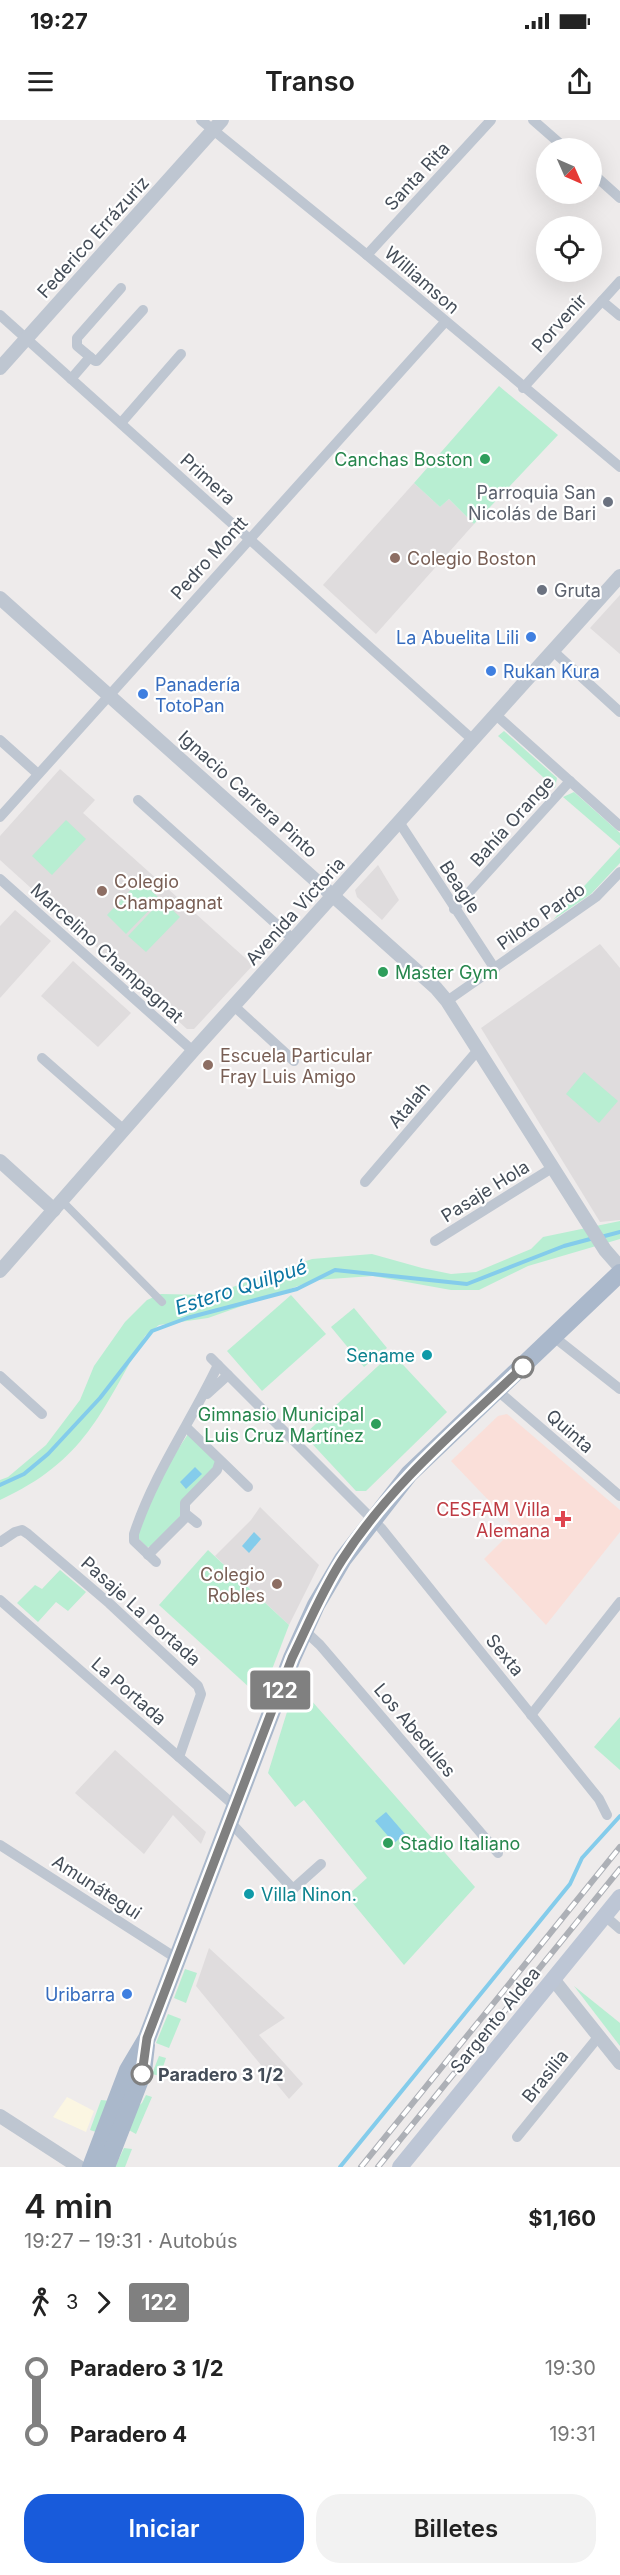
<!DOCTYPE html>
<html lang="es">
<meta charset="utf-8">
<style>
body{margin:0;font-family:Inter,sans-serif;background:#f2f2f2;color:#222;height:100vh;display:flex;flex-direction:column;font-size:22px;white-space:nowrap}
*{box-sizing:border-box;margin:0}
p{font-size:20px;color:#767676}
.icon{flex:none;width:33px;height:33px;fill:none;stroke:currentColor;stroke-width:2;stroke-linecap:round;stroke-linejoin:round}
.map{position:relative;height:2047px;overflow:hidden}
.details{display:flex;flex-direction:column;background:#fff;flex:1}
.details>*{flex:none}
.badge{padding:0 12px;border-radius:4px;font-size:21px;line-height:39px}
.needle{width:39px;rotate:135deg}
.tools{position:absolute;left:536px;top:18px;display:grid;gap:12px}
.tools a{display:grid;place-items:center;width:66px;height:66px;border-radius:50%;background:#fff;box-shadow:0 6px 24px #0002;font-size:30px}
.map>.badge{position:absolute;translate:-50% -50%;box-shadow:0 0 0 3px #fff}
.legs{display:flex;align-items:center;gap:9px;height:66px;padding:0 24px;font-size:20px}
.legs p{margin-inline-start:auto}
.summary{display:flex;align-items:center;justify-content:space-between;height:102px;padding:0 24px}
h1{font-size:33px;font-weight:600;line-height:45px}
.cta{display:flex;gap:12px;margin-top:auto;padding:12px 24px}
.cta a{flex:1;height:69px;border-radius:24px;background:#185bdb;color:#fff;font-size:24px;font-weight:600;line-height:69px;text-align:center}
.cta a+a{background:#f2f2f2;color:#222}
ul{padding:0 24px;list-style:none}
li{display:flex;align-items:center;gap:21px;height:66px;font-size:22px}
li i{display:grid;place-items:center;width:9px;height:100%;margin:0 8px;background:currentColor}
li i::after{content:'';width:15px;height:15px;margin:-8px;border:4px solid;border-radius:50%;background:#fff}
li p{margin-inline-start:auto}
li:first-child i{background:linear-gradient(#0000 50%,currentColor 0)}
li:last-child i{background:linear-gradient(currentColor 50%,#0000 0)}
.status{display:flex;justify-content:space-between;align-items:center;height:42px;padding:0 30px;background:#fff;direction:ltr}
.status svg{height:16px;fill:currentColor}
header{display:flex;justify-content:space-between;align-items:center;height:78px;padding:0 24px;background:#fff;font-size:27px;font-weight:600}
.map>svg:first-child{display:block}
</style>
<div class="status"><b>19:27</b><svg viewBox="0 0 49 12"><path d="M0 12V9h3v3zM5 12V6h3v6zM10 12V3h3v9zM15 12V0h3v12zM26 1h20v11H26zM47 4h2v5h-2z"/></svg></div>
<header><svg class="icon" aria-label="menu" viewBox="0 0 24 24"><path d="M4 6h16M4 12h16M4 18h16"/></svg>Transo<svg class="icon" aria-label="share" viewBox="0 0 24 24"><path d="M12 15V3M7 8l5-5 5 5M5 13v7h14v-7"/></svg></header>
<div class="map">
<svg width="620" height="2047" viewBox="0 0 620 2047">
<rect width="100%" height="100%" fill="#eeebeb"/>
<polygon fill="#fbf6e2" points="67,1977 94,1991 86,2012 53,1997"/>
<g fill="#dfdcdd">
<polygon points="414,363 440,387 449,379 474,404 376,514 323,465"/>
<polygon points="620,475 620,534 590,508"/>
<polygon points="60,649 95,680 83,693 253,845 194,909 187,909 0,740 0,716"/>
<polygon points="378,745 399,780 382,800 357,777 355,770"/>
<polygon points="15,790 51,821 0,878 0,806"/>
<polygon points="600,824 620,848 620,1100 600,1102 481,908"/>
<polygon points="73,841 131,893 98,927 41,876"/>
<polygon points="260,1387 319,1445 289,1505 215,1436 251,1400"/>
<polygon points="115,1630 206,1712 201,1724 173,1695 144,1734 75,1673"/>
<polygon points="209,1828 285,1898 259,1915 303,1964 289,1979 196,1866"/>
</g>
<polygon fill="#fadfd9" points="507,1294 620,1390 620,1412 546,1505 484,1439 515,1408 451,1341 498,1296"/>
<g fill="#b8eed2">
<polygon points="499,266 558,315 474,404 449,379 440,387 414,363"/>
<polygon points="504,611 557,658 555,668 498,616"/>
<polygon points="574,672 620,713 620,726 563,677"/>
<polygon points="66,700 86,719 52,755 32,736"/>
<polygon points="620,727 620,743 591,774 553,800"/>
<polygon points="140,760 160,779 126,814 107,795"/>
<polygon points="162,780 180,797 146,832 128,816"/>
<polygon points="584,952 618,981 599,1003 566,974"/>
<path d="M 620,1101 L 620,1119 L 528,1146 L 479,1170 L 451,1170 L 373,1156 L 315,1160 L 208,1198 L 159,1205 L 145,1216 C 101,1292 85,1341 0,1380 L 0,1360 L 8,1357 L 46,1325 L 80,1280 L 94,1246 L 125,1202 L 147,1180 L 161,1174 L 210,1175 L 312,1139 L 372,1134 L 422,1148 L 451,1154 L 476,1152 L 531,1129 L 543,1117 Z"/>
<polygon points="291,1175 326,1214 262,1271 227,1231"/>
<polygon points="354,1188 387,1228 364,1247 331,1207"/>
<polygon points="392,1233 447,1292 366,1371 356,1371 304,1315"/>
<polygon points="188,1314 216,1342 213,1349 183,1380 180,1387 183,1393 153,1426 147,1427 138,1418 138,1413 161,1355"/>
<polygon points="208,1430 289,1505 261,1578 159,1485"/>
<polygon points="60,1450 86,1472 68,1491 56,1482 38,1502 17,1483 35,1465 42,1469"/>
<polygon points="296,1563 475,1767 404,1845 347,1776 367,1758 304,1680 295,1687 268,1653"/>
<polygon points="620,1597 620,1650 594,1627"/>
<polygon points="185,1849 197,1853 186,1883 174,1878"/>
<polygon points="574,1866 620,1903 620,1926"/>
<polygon points="168,1894 181,1899 169,1928 156,1923"/>
<polygon points="159,1936 166,1938 160,1956 152,1954"/>
<polygon points="146,1975 152,1977 136,2014 127,2009 136,1988 142,1983"/>
<polygon points="101,1980 111,1981 99,2013 90,2010"/>
<polygon points="124,2028 132,2029 125,2047 115,2047"/>
</g>
<g fill="#84cceb">
<polygon points="195,1347 202,1354 186,1369 180,1362"/>
<polygon points="254,1412 261,1419 249,1433 242,1426"/>
<polygon points="386,1692 405,1714 394,1723 375,1701"/>
</g>
<g fill="none" stroke-linecap="round" stroke-linejoin="round">
<g stroke="#84cceb" stroke-width="4">
<polyline points="601,1117 620,1112"/>
<polyline points="0,1365 24,1354 48,1334 100,1278 152,1211 187,1198 297,1169 335,1150 467,1164 564,1126 594,1118"/>
<polyline points="340,2047 570,1764 582,1738 620,1696"/>
</g>
<polyline stroke="#bec6d1" stroke-width="8" points="62,1081 162,1182"/>
<g stroke="#bec6d1" stroke-width="10">
<polyline points="201,0 367,135 620,347"/>
<polyline points="533,0 565,28"/>
<polyline points="591,52 620,78"/>
<polyline points="367,135 491,0"/>
<polyline points="121,168 77,218 77,226 95,241 97,241 143,190"/>
<polyline points="602,181 620,196"/>
<polyline points="0,195 473,620"/>
<polyline points="71,259 90,237"/>
<polyline points="523,268 620,161"/>
<polyline points="121,303 181,234"/>
<polyline points="553,531 620,592"/>
<polyline points="496,595 620,706"/>
<polyline points="0,620 38,654"/>
<polyline points="138,680 294,820"/>
<polyline points="0,697 445,202"/>
<polyline points="399,702 495,849"/>
<polyline points="0,759 193,931"/>
<polyline points="454,789 570,661"/>
<polyline points="447,881 596,777 620,752"/>
<polyline points="234,886 294,941"/>
<polyline points="42,938 124,1010"/>
<polyline points="365,1062 478,930"/>
<polyline points="435,1121 552,1048"/>
<polyline points="554,1217 620,1269"/>
<polyline points="211,1238 381,1408 599,1679 607,1695"/>
<polyline points="0,1256 42,1294"/>
<polyline points="498,1271 620,1376"/>
<polyline points="207,1274 228,1255"/>
<polyline points="186,1307 248,1367"/>
<polyline points="187,1395 197,1403"/>
<polyline points="0,1422 15,1412 22,1410 28,1414 109,1483 198,1566 201,1574 179,1637"/>
<polyline points="148,1435 185,1398 185,1383 217,1350 220,1341"/>
<path d="M 156,1442 L 134,1421 L 134,1414 C 154,1353 191,1302 218,1245"/>
<polyline points="0,1480 236,1687"/>
<polyline points="305,1511 320,1525 498,1733"/>
<polyline points="531,1595 620,1482"/>
<polyline points="230,1702 293,1769 321,1744"/>
<polyline points="0,1725 176,1838"/>
<polyline points="605,1796 620,1809"/>
<polyline points="517,2017 599,1916"/>
</g>
<g stroke="#bec6d1" stroke-width="14">
<polyline points="0,248 222,0"/>
<polyline points="0,478 436,868 447,881 605,1130 620,1147"/>
<polyline points="0,1041 54,1090"/>
<polyline points="0,1151 193,931 620,456"/>
<polyline points="553,1859 620,1943"/>
<polyline points="0,1996 79,2047"/>
</g>
<polyline stroke="#bdc6d5" stroke-width="16" points="400,2047 620,1777"/>
<g stroke="#aab8cb" stroke-width="18">
<polyline points="91,2047 128,1950 147,1918 292,1538 316,1485 343,1439 409,1354 620,1153"/>
<polyline points="106,2047 143,1952 146,1925"/>
</g>
<g stroke="#adb0b6" stroke-width="6">
<g id="rail">
<polyline points="361,2047 620,1727"/>
<polyline points="378,2047 620,1749"/>
</g>
</g>
<use href="#rail" stroke="#fff" stroke-width="4" stroke-dasharray="11" stroke-linecap="butt"/>
</g>
<g fill="none" stroke-linecap="round" stroke-linejoin="round">
<g stroke="#fff" stroke-width="14">
<path id="line-1" d="M 142,1954 L 147,1918 L 292,1538 C 308,1505 322,1471 342,1440 C 390,1365 459,1308 523,1247"/>
</g>
<use href="#line-1" stroke="#808080" stroke-width="9"/>
</g>
<g fill="#2e9e5b" stroke="#fff" stroke-width="2">
<circle cx="485" cy="339" r="6"/>
<circle cx="383" cy="852" r="6"/>
<circle cx="376" cy="1304" r="6"/>
<circle cx="388" cy="1723" r="6"/>
</g>
<g fill="#6b7280" stroke="#fff" stroke-width="2">
<circle cx="608" cy="382" r="6"/>
<circle cx="542" cy="470" r="6"/>
</g>
<g fill="#8d6e63" stroke="#fff" stroke-width="2">
<circle cx="395" cy="438" r="6"/>
<circle cx="102" cy="771" r="6"/>
<circle cx="208" cy="945" r="6"/>
<circle cx="277" cy="1464" r="6"/>
</g>
<g fill="#3f7fe0" stroke="#fff" stroke-width="2">
<circle cx="531" cy="517" r="6"/>
<circle cx="491" cy="551" r="6"/>
<circle cx="143" cy="574" r="6"/>
<circle cx="127" cy="1874" r="6"/>
</g>
<g fill="#0f9aa8" stroke="#fff" stroke-width="2">
<circle cx="427" cy="1235" r="6"/>
<circle cx="249" cy="1774" r="6"/>
</g>
<g fill="#fff" stroke="#808080" stroke-width="3">
<circle cx="523" cy="1247" r="10"/>
<circle cx="142" cy="1954" r="10"/>
</g>
<path fill="#e0444e" stroke="#fff" stroke-width="2" d="M560 1390h6v6h6v6h-6v6h-6v-6h-6v-6h6z"/>
<g text-anchor="middle" dominant-baseline="central" stroke-width="4.5" stroke-linejoin="round" paint-order="stroke">
<g font-size="18" fill="#444d58" stroke="#fff">
<text transform="translate(417 56) rotate(-47)">Santa Rita</text>
<text transform="translate(93 117) rotate(-48)">Federico Errázuriz</text>
<text transform="translate(422 160) rotate(41)">Williamson</text>
<text transform="translate(559 203) rotate(-48)">Porvenir</text>
<text transform="translate(208 359) rotate(42)">Primera</text>
<text transform="translate(209 438) rotate(-48)">Pedro Montt</text>
<text transform="translate(248 674) rotate(42)">Ignacio Carrera Pinto</text>
<text transform="translate(512 701) rotate(-48)">Bahía Orange</text>
<text transform="translate(460 767) rotate(57)">Beagle</text>
<text transform="translate(295 791) rotate(-48)">Avenida Victoria</text>
<text transform="translate(541 796) rotate(-35)">Piloto Pardo</text>
<text transform="translate(107 833) rotate(42)">Marcelino Champagnat</text>
<text transform="translate(409 985) rotate(-50)">Atalah</text>
<text transform="translate(485 1071) rotate(-32)">Pasaje Hola</text>
<text transform="translate(570 1311) rotate(41)">Quinta</text>
<text transform="translate(141 1491) rotate(42)">Pasaje La Portada</text>
<text transform="translate(505 1535) rotate(51)">Sexta</text>
<text transform="translate(129 1571) rotate(41)">La Portada</text>
<text transform="translate(415 1610) rotate(50)">Los Abedules</text>
<text transform="translate(97 1767) rotate(33)">Amunátegui</text>
<text transform="translate(495 1900) rotate(-51)">Sargento Aldea</text>
<text transform="translate(545 1956) rotate(-51)">Brasilia</text>
</g>
<g font-size="18" fill="#27864d" stroke="#fff" text-anchor="end">
<text x="473" y="339">Canchas Boston</text>
<text x="395" y="852" text-anchor="start">Master Gym</text>
<text x="364" y="1294">Gimnasio Municipal<tspan x="364" dy="21">Luis Cruz Martínez</tspan></text>
<text x="400" y="1723" text-anchor="start">Stadio Italiano</text>
</g>
<g font-size="18" fill="#5b616d" stroke="#fff" text-anchor="end">
<text x="596" y="372">Parroquia San<tspan x="596" dy="21">Nicolás de Bari</tspan></text>
<text x="554" y="470" text-anchor="start">Gruta</text>
</g>
<g font-size="18" fill="#785e54" stroke="#fff" text-anchor="start">
<text x="407" y="438">Colegio Boston</text>
<text x="114" y="761">Colegio<tspan x="114" dy="21">Champagnat</tspan></text>
<text x="220" y="935">Escuela Particular<tspan x="220" dy="21">Fray Luis Amigo</tspan></text>
<text x="265" y="1454" text-anchor="end">Colegio<tspan x="265" dy="21">Robles</tspan></text>
</g>
<g font-size="18" fill="#366cbe" stroke="#fff" text-anchor="end">
<text x="519" y="517">La Abuelita Lili</text>
<text x="503" y="551" text-anchor="start">Rukan Kura</text>
<text x="155" y="564" text-anchor="start">Panadería<tspan x="155" dy="21">TotoPan</tspan></text>
<text x="115" y="1874">Uribarra</text>
</g>
<g font-size="18" fill="#0d838f" stroke="#fff" text-anchor="end">
<text x="415" y="1235">Sename</text>
<text x="261" y="1774" text-anchor="start">Villa Ninon.</text>
</g>
<g font-size="18" fill="#be3a42" stroke="#fff" text-anchor="end">
<text x="550" y="1389">CESFAM Villa<tspan x="550" dy="21">Alemana</tspan></text>
</g>
<g font-size="18" font-weight="bold" fill="#444d58" stroke="#fff" text-anchor="start">
<text x="158" y="1954">Paradero 3 1/2</text>
</g>
<g font-size="20" font-style="italic" fill="#0c76a3" stroke="#fff">
<text transform="translate(241 1167) rotate(-18)">Estero Quilpué</text>
</g>
</g>
</svg>
<div class="tools">
<a><svg class="needle" viewBox="-14 -14 28 28"><path d="M0-13l5 13h-10z" fill="#e53935"/><path d="M0 13l5-13h-10z" fill="#767676"/></svg></a>
<a><svg class="icon" aria-label="locate" viewBox="0 0 24 24"><circle cx="12" cy="12" r="6"/><path d="M12 2v4M12 18v4M2 12h4M18 12h4"/></svg></a>
</div>
<b class="badge" style="left:280px;top:1570px;background:#808080;color:#fff">122</b>
</div>
<section class="details">
<div class="summary"><div><h1>4 min</h1><p>19:27 – 19:31 · Autobús</p></div><b>$1,160</b></div>
<div class="legs"><svg class="icon" aria-label="walk" viewBox="0 0 24 24"><circle cx="13" cy="4" r="2"/><path d="M13 8l-2 6 4 7M11 14l-3 7M7 12l3-4h3l4 4"/></svg>3<svg class="icon" aria-label="forward" viewBox="0 0 24 24"><path d="M9 5l7 7-7 7"/></svg><b class="badge" style="background:#808080;color:#fff">122</b></div>
<ul>
<li><i style="color:#808080"></i><b>Paradero 3 1/2</b><p>19:30</p></li>
<li><i style="color:#808080"></i><b>Paradero 4</b><p>19:31</p></li>
</ul>
<div class="cta"><a>Iniciar</a><a>Billetes</a></div>
</section>
